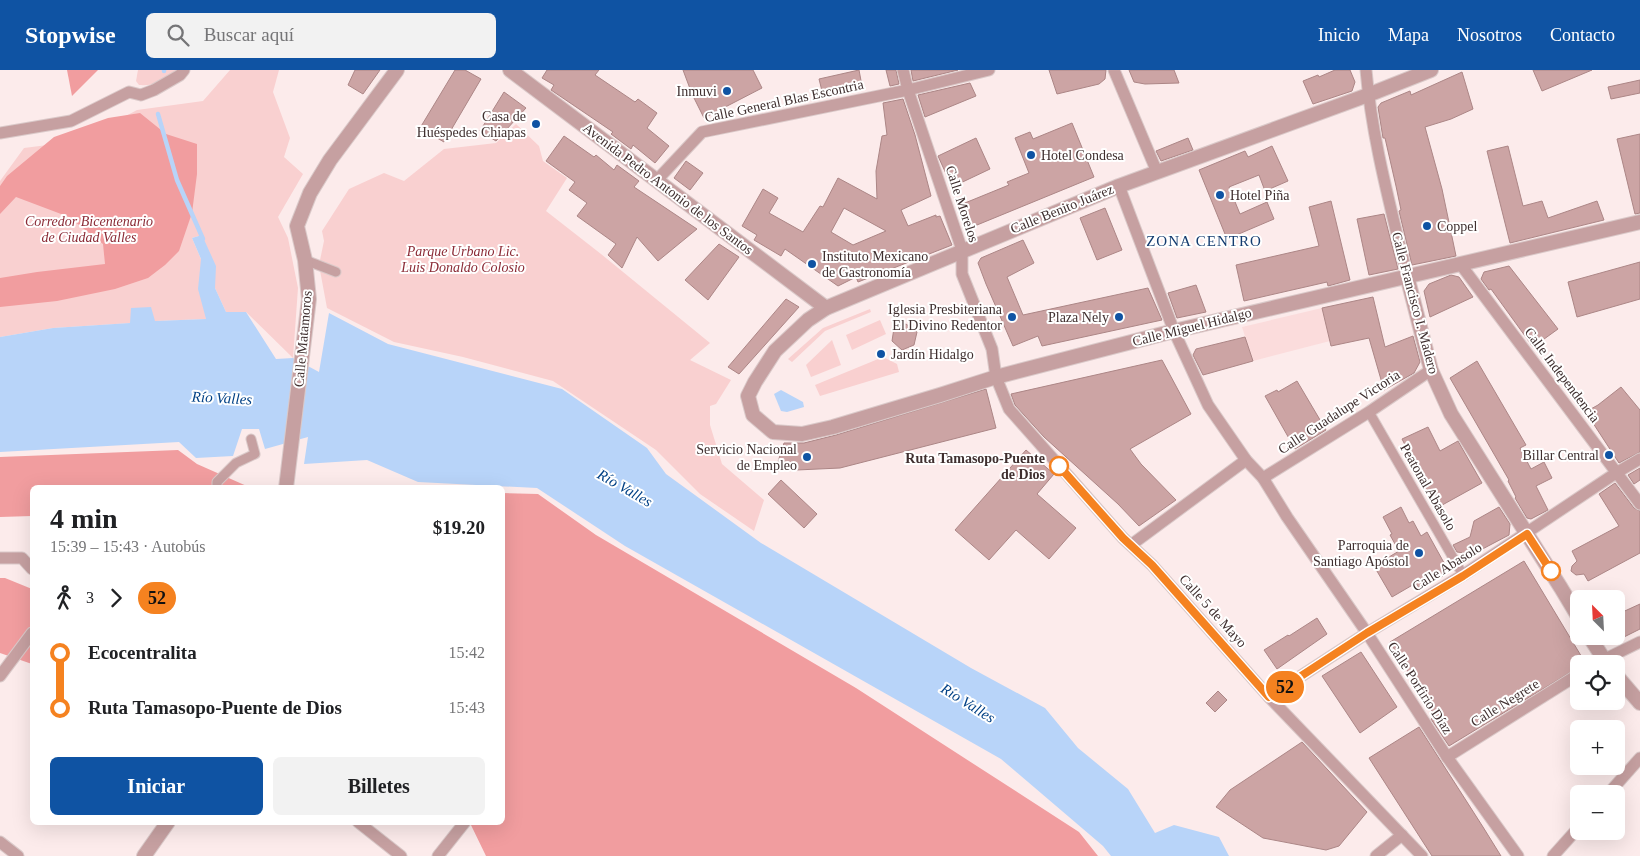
<!DOCTYPE html>
<html lang="es">
<meta charset="utf-8">
<style>
body{margin:0;font-family:"Times New Roman",serif;background:#f2f2f2;color:#202124;height:100vh;display:flex;flex-direction:column;font-size:19px;white-space:nowrap}
*{box-sizing:border-box;margin:0}
p{font-size:16px;color:#757577}
.icon{flex:none;width:28px;height:28px;fill:none;stroke:currentColor;stroke-width:2;stroke-linecap:round;stroke-linejoin:round}
.map{position:relative;flex:1;overflow:hidden}
.sheet{position:absolute;left:30px;top:415px;width:475px;height:340px;display:flex;flex-direction:column;background:#fff;border-radius:8px;box-shadow:0 5px 20px #0002}
.sheet>*{flex:none}
.badge{padding:0 10px;border-radius:16px;font-size:18px;line-height:32px}
.needle{width:32px;rotate:336deg}
.fabs{position:absolute;left:1570px;top:520px;display:grid;gap:10px}
.fabs a{display:grid;place-items:center;width:55px;height:55px;border-radius:8px;background:#fff;box-shadow:0 5px 20px #0002;font-size:25px}
.map>.badge{position:absolute;translate:-50% -50%;box-shadow:0 0 0 2px #fff}
.legs{display:flex;align-items:center;gap:8px;height:55px;padding:0 20px;font-size:16px}
.legs p{margin-inline-start:auto}
.headline{display:flex;align-items:center;justify-content:space-between;height:85px;padding:0 20px}
h1{font-size:28px;font-weight:700;line-height:38px}
.action{display:flex;gap:10px;margin-top:auto;padding:10px 20px}
.action a{flex:1;height:58px;border-radius:8px;background:#0f53a3;color:#fff;font-size:20px;font-weight:700;line-height:58px;text-align:center}
.action a+a{background:#f2f2f2;color:#202124}
ul{padding:0 20px;list-style:none}
li{display:flex;align-items:center;gap:18px;height:55px;font-size:19px}
li i{display:grid;place-items:center;width:8px;height:100%;margin:0 6px;background:currentColor}
li i::after{content:'';width:12px;height:12px;margin:-6px;border:4px solid;border-radius:50%;background:#fff}
li p{margin-inline-start:auto}
li:first-child i{background:linear-gradient(#0000 50%,currentColor 0)}
li:last-child i{background:linear-gradient(currentColor 50%,#0000 0)}
header{display:flex;align-items:center;gap:30px;box-sizing:border-box;height:70px;padding:0 25px;background:#0f53a3;color:#fff}
header strong{font-size:24px}
nav{display:flex;gap:28px;margin-inline-start:auto;font-size:18px}
.search{width:350px;height:45px;background:#f2f2f2;display:flex;align-items:center;gap:12px;box-sizing:border-box;padding:0 18px;border-radius:8px;color:#757577;font-size:19px}
.map>svg:first-child{display:block}
</style>
<header>
<strong>Stopwise</strong>
<div class="search"><svg class="icon" aria-label="search" viewBox="0 0 24 24"><circle cx="10" cy="10" r="6"/><path d="M15 15l6 6"/></svg>Buscar aquí</div>
<nav><a>Inicio</a><a>Mapa</a><a>Nosotros</a><a>Contacto</a></nav>
</header>
<div class="map">
<svg width="1640" height="786" viewBox="0 0 1640 786">
<rect width="100%" height="100%" fill="#fcebeb"/>
<polygon fill="#fbdcdc" points="1322,238 1330,271 1253,291 1242,257"/>
<g fill="#f9d0d0">
<path d="M 138,0 L 177,0 C 166,11 155,16 139,15 L 136,11 Z"/>
<polygon points="230,0 279,0 273,22 290,68 284,87 303,104 278,147 288,168 298,218 293,288 246,242 226,242 215,218 202,165 192,168 201,189 206,249 155,251 131,238 131,253 53,258 0,267 0,111 24,78 79,71 137,40 203,31"/>
<polygon points="516,54 539,76 543,91 567,108 546,141 601,184 710,273 690,290 731,310 716,334 710,336 710,355 722,394 764,430 754,461 700,424 656,380 553,311 463,287 394,272 327,238 319,195 324,171 322,161 349,119 384,103 404,111 444,79 496,73"/>
<polygon points="870,239 871,242 825,261 792,292 788,289 823,258"/>
<polygon points="880,250 886,264 852,280 846,265"/>
<polygon points="832,270 841,295 811,307 806,295"/>
<polygon points="883,287 897,294 899,302 820,326 815,315"/>
</g>
<g fill="#f19d9f">
<polygon points="67,0 98,0 72,26"/>
<polygon points="140,43 166,64 197,74 197,104 192,143 179,181 165,195 148,208 115,219 57,231 0,237 0,208 37,202 105,194 103,174 69,147 16,127 0,144 0,116 7,106 54,67 108,48"/>
<polygon points="178,380 197,394 249,417 32,418 32,446 0,447 0,387"/>
<polygon points="503,423 538,424 596,465 856,618 1079,762 1098,786 486,786 470,753 502,752"/>
<polygon points="0,508 5,508 32,519 32,594 0,583"/>
</g>
<g fill="#b8d4f9">
<polygon points="202,165 216,196 215,218 226,242 246,242 276,289 293,288 319,302 329,243 388,274 562,319 647,378 666,404 761,473 971,598 1045,638 1078,678 1128,719 1155,763 1174,755 1219,767 1229,786 1111,786 1103,776 1001,689 625,476 537,418 418,412 367,390 304,394 308,367 265,379 259,359 242,359 233,386 196,388 179,372 0,382 0,267 53,258 130,253 131,238 151,237 155,251 206,249 198,219 201,189 192,168"/>
<polygon points="781,320 803,332 804,337 787,342 781,341 774,324"/>
</g>
<g fill="none" stroke-linecap="round" stroke-linejoin="round">
<g stroke="#b8d4f9" stroke-width="4.5">
<polyline points="164,1 164,0"/>
<polyline points="158,44 177,110 203,169"/>
</g>
</g>
<g fill="#cca4a4" stroke="#ac8686" fill-rule="evenodd">
<polygon points="355,0 380,0 363,24 348,15"/>
<polygon points="455,0 465,0 481,9 444,72 420,58"/>
<polygon points="547,0 599,0 595,5 635,32 638,29 657,43 647,58 669,76 655,93 633,75 631,79 611,64 613,62 551,20 554,15 542,8"/>
<polygon points="683,0 753,0 762,18 704,48 692,24"/>
<polygon points="859,0 862,16 823,25 819,9"/>
<polygon points="886,0 896,0 899,14 890,16"/>
<polygon points="911,0 958,0 913,11"/>
<polygon points="1049,0 1106,0 1105,9 1099,14 1057,24"/>
<polygon points="1129,0 1174,0 1179,13 1145,14 1134,12"/>
<polygon points="1335,0 1350,0 1355,12 1352,21 1313,34 1303,11 1318,5 1319,7"/>
<polygon points="1533,0 1592,0 1542,21"/>
<polygon points="1462,2 1473,39 1451,49 1425,57 1442,119 1456,186 1412,195 1399,141 1401,140 1396,116 1385,68 1383,68 1378,37 1381,33 1410,21 1411,25"/>
<polygon points="1640,10 1640,23 1611,29 1608,17"/>
<polygon points="970,13 976,26 925,47 918,25"/>
<polygon points="504,22 526,38 496,71 480,61"/>
<path d="M 903,29 L 915,65 L 931,126 L 901,140 L 908,156 L 936,145 L 936,147 L 940,146 L 952,175 L 858,212 L 856,207 L 838,216 L 785,179 L 781,186 L 754,170 L 757,165 L 742,156 L 763,119 L 778,128 L 769,143 L 803,162 L 820,136 L 823,137 L 838,108 L 877,129 L 876,101 L 882,66 L 887,65 L 883,33 ZM 844,138 L 886,161 L 853,175 L 831,162 Z"/>
<polygon points="1072,53 1094,107 977,155 968,153 960,135 1009,115 1007,112 1029,103 1015,68 1030,62 1033,69"/>
<polygon points="1640,64 1640,143 1635,144 1617,69"/>
<polygon points="564,66 594,87 596,85 614,100 617,95 639,111 634,117 697,159 658,191 637,167 622,198 608,185 616,174 577,146 587,133 569,120 575,112 546,91"/>
<polygon points="976,68 990,99 952,117 938,86"/>
<polygon points="1188,68 1193,80 1161,91 1156,81"/>
<polygon points="1272,76 1288,111 1265,121 1259,105 1229,117 1240,144 1267,132 1274,149 1227,169 1199,100 1245,81 1248,87"/>
<polygon points="1508,76 1523,136 1542,131 1548,148 1597,131 1604,150 1510,173 1487,81"/>
<polygon points="686,91 703,103 690,120 674,108"/>
<polygon points="1331,131 1350,210 1328,216 1327,212 1244,231 1236,195 1319,176 1309,137"/>
<polygon points="1105,138 1122,180 1097,190 1080,148"/>
<polygon points="1384,144 1398,199 1369,205 1357,149"/>
<polygon points="1023,170 1034,193 1007,207 1023,245 1148,218 1162,250 1042,276 1038,266 1013,276 986,214 978,193 981,188"/>
<polygon points="719,174 739,187 708,230 685,210"/>
<polygon points="1640,192 1640,229 1577,247 1568,212"/>
<polygon points="1509,196 1558,259 1533,277 1491,219 1489,220 1481,209 1484,202"/>
<polygon points="1451,205 1459,207 1473,227 1430,247 1424,221 1429,214"/>
<polygon points="1196,215 1206,242 1177,248 1168,223"/>
<polygon points="1373,227 1385,277 1413,266 1420,292 1414,303 1384,320 1369,268 1331,276 1322,238"/>
<polygon points="786,229 799,237 739,304 728,297"/>
<polygon points="906,254 917,262 914,275 902,280 892,271 894,258"/>
<polygon points="1245,267 1253,291 1203,305 1193,285 1196,279"/>
<polygon points="1162,290 1191,344 1130,379 1141,394 1176,430 1139,456 1118,434 1044,367 1015,335 1011,324"/>
<polygon points="1477,291 1526,375 1520,378 1531,399 1544,392 1552,408 1536,416 1548,440 1531,449 1527,448 1515,428 1516,427 1508,411 1509,410 1450,308"/>
<polygon points="1297,311 1326,360 1295,379 1265,326 1277,320 1278,322"/>
<polygon points="1621,317 1640,340 1640,382 1619,393 1591,350 1589,340 1598,335"/>
<polygon points="986,319 996,358 840,398 775,401 784,373 804,373 836,365"/>
<polygon points="1428,357 1440,381 1458,371 1482,413 1435,439 1413,398 1416,396 1402,369"/>
<polygon points="1026,380 1054,404 1037,424 1076,458 1049,489 1016,460 989,490 955,460"/>
<polygon points="1640,398 1640,410 1634,414 1628,405"/>
<polygon points="781,410 817,444 804,458 768,424"/>
<polygon points="1615,413 1634,438 1640,441 1640,483 1588,511 1584,504 1576,505 1571,501 1572,496 1577,491 1572,481 1619,456 1599,424"/>
<polygon points="1401,437 1409,453 1413,451 1421,466 1427,462 1448,500 1442,504 1443,506 1419,519 1416,513 1392,527 1374,496 1399,481 1390,465 1392,464 1383,447"/>
<polygon points="1499,437 1510,454 1509,465 1473,484 1457,482 1453,475 1470,467 1474,451"/>
<polygon points="1524,491 1586,594 1579,594 1579,597 1449,676 1431,649 1435,646 1390,572"/>
<polygon points="1640,534 1640,559 1616,571 1616,545"/>
<polygon points="1317,548 1327,564 1277,599 1264,580 1288,565 1289,566"/>
<polygon points="1361,582 1397,637 1360,663 1322,606"/>
<polygon points="1218,621 1227,630 1215,642 1206,633"/>
<polygon points="1419,657 1483,757 1501,786 1432,786 1369,688"/>
<polygon points="1302,672 1367,742 1339,776 1326,780 1263,768 1216,737 1230,720"/>
</g>
<g fill="none" stroke-linecap="round" stroke-linejoin="round">
<g stroke="#dac9c9" stroke-width="11">
<g id="pedestrian">
<polyline points="305,190 336,202"/>
<polyline points="1369,342 1463,505"/>
<polyline points="217,418 217,412 236,393 255,384 251,369"/>
</g>
</g>
<g stroke="#dac9c9" stroke-width="13">
<g id="minor">
<polyline points="903,0 908,20 962,180 962,204 992,279 996,307 1009,339 1123,468 1152,495 1269,627 1422,786"/>
<polyline points="1114,0 1157,102"/>
<path d="M 1366,0 C 1372,70 1391,138 1407,206"/>
<polyline points="0,63 71,51 129,22 141,25 154,20 180,5 184,0"/>
<polyline points="656,111 702,62 908,20 989,0"/>
<polyline points="1119,116 1174,261 1208,335 1246,390 1263,408 1287,447 1367,563 1447,687 1518,786"/>
<polyline points="1461,195 1640,434"/>
<polyline points="1263,408 1369,342 1431,300"/>
<polyline points="1131,475 1246,390"/>
<polyline points="0,488 22,488 32,499"/>
<polyline points="1595,594 1640,572"/>
<polyline points="0,606 32,563"/>
<polyline points="1269,627 1367,563 1463,505 1616,403 1640,389"/>
<polyline points="1447,687 1579,604"/>
<polyline points="1608,724 1640,688"/>
<polyline points="358,752 401,786"/>
<polyline points="0,772 18,786"/>
<polyline points="438,786 465,752"/>
<polyline points="1376,786 1402,765"/>
<polyline points="1553,786 1579,757"/>
</g>
</g>
<g stroke="#dac9c9" stroke-width="16">
<g id="tertiary">
<polyline points="510,0 826,238"/>
<polyline points="1431,0 1368,25 1119,116 826,238 808,250 775,281 755,312 748,326 753,345 773,362 802,364 833,357 940,325 996,307 1174,261 1640,152"/>
<polyline points="1407,206 1431,300 1451,344 1561,518 1579,548"/>
<polyline points="286,418 309,229 305,190 297,156 310,123 330,90 397,0"/>
<polyline points="1589,566 1607,594"/>
<polyline points="1616,605 1640,633"/>
<polyline points="144,786 168,752"/>
</g>
</g>
<use href="#pedestrian" stroke="#c6a0a1" stroke-width="9"/>
<use href="#minor" stroke="#c6a0a1" stroke-width="11"/>
<use href="#tertiary" stroke="#c6a0a1" stroke-width="14"/>
</g>
<g fill="none" stroke-linecap="round" stroke-linejoin="round">
<g stroke="#fff" stroke-width="11">
<polyline id="line-1" points="1059,396 1123,468 1152,495 1269,627 1367,563 1463,506 1527,464 1551,501"/>
</g>
<use href="#line-1" stroke="#f58220" stroke-width="8"/>
</g>
<g fill="#0f53a3" stroke="#fff" stroke-width="2">
<circle cx="727" cy="21" r="5"/>
<circle cx="536" cy="54" r="5"/>
<circle cx="1031" cy="85" r="5"/>
<circle cx="1220" cy="125" r="5"/>
<circle cx="1427" cy="156" r="5"/>
<circle cx="812" cy="194" r="5"/>
<circle cx="1012" cy="247" r="5"/>
<circle cx="1119" cy="247" r="5"/>
<circle cx="881" cy="284" r="5"/>
<circle cx="1609" cy="385" r="5"/>
<circle cx="807" cy="387" r="5"/>
<circle cx="1419" cy="483" r="5"/>
</g>
<g fill="#fff" stroke="#f58220" stroke-width="2.5">
<circle cx="1059" cy="396" r="9"/>
<circle cx="1551" cy="501" r="9"/>
</g>
<g text-anchor="middle" dominant-baseline="central" stroke-width="4" stroke-linejoin="round" paint-order="stroke">
<g font-size="14" fill="#3f2f2f" stroke="#fff" text-anchor="end">
<text x="717" y="21">Inmuvi</text>
<text x="526" y="46">Casa de<tspan x="526" dy="16">Huéspedes Chiapas</tspan></text>
<text x="1041" y="85" text-anchor="start">Hotel Condesa</text>
<text x="1230" y="125" text-anchor="start">Hotel Piña</text>
<text x="1437" y="156" text-anchor="start">Coppel</text>
<text x="822" y="186" text-anchor="start">Instituto Mexicano<tspan x="822" dy="16">de Gastronomía</tspan></text>
<text x="1002" y="239">Iglesia Presbiteriana<tspan x="1002" dy="16">El Divino Redentor</tspan></text>
<text x="1109" y="247">Plaza Nely</text>
<text x="891" y="284" text-anchor="start">Jardín Hidalgo</text>
<text x="797" y="379">Servicio Nacional<tspan x="797" dy="16">de Empleo</tspan></text>
<text x="1599" y="385">Billar Central</text>
<text x="1409" y="475">Parroquia de<tspan x="1409" dy="16">Santiago Apóstol</tspan></text>
</g>
<g font-size="14" fill="#3f2f2f" stroke="#fff">
<text transform="translate(784 31) rotate(-12)">Calle General Blas Escontria</text>
<text transform="translate(668 119) rotate(37)">Avenida Pedro Antonio de los Santos</text>
<text transform="translate(962 134) rotate(72)">Calle Morelos</text>
<text transform="translate(1062 139) rotate(-22)">Calle Benito Juárez</text>
<text transform="translate(1415 233) rotate(75)">Calle Francisco I. Madero</text>
<text transform="translate(1192 257) rotate(-14)">Calle Miguel Hidalgo</text>
<text transform="translate(303 269) rotate(-85)">Calle Matamoros</text>
<text transform="translate(1562 305) rotate(53)">Calle Independencia</text>
<text transform="translate(1339 342) rotate(-33)">Calle Guadalupe Victoria</text>
<text transform="translate(1428 417) rotate(60)">Peatonal Abasolo</text>
<text transform="translate(1447 497) rotate(-32)">Calle Abasolo</text>
<text transform="translate(1213 541) rotate(48)">Calle 5 de Mayo</text>
<text transform="translate(1420 618) rotate(57)">Calle Porfirio Díaz</text>
<text transform="translate(1505 633) rotate(-32)">Calle Negrete</text>
</g>
<g font-size="14" font-style="italic" fill="#8b2b36" stroke="#fff">
<text x="89" y="151">Corredor Bicentenario<tspan x="89" dy="16">de Ciudad Valles</tspan></text>
<text x="463" y="181">Parque Urbano Lic.<tspan x="463" dy="16">Luis Donaldo Colosio</tspan></text>
</g>
<g font-size="14" font-weight="bold" fill="#3f2f2f" stroke="#fff" text-anchor="end">
<text x="1045" y="388">Ruta Tamasopo-Puente<tspan x="1045" dy="16">de Dios</tspan></text>
</g>
<g font-size="15" letter-spacing="1" fill="#133b6f" stroke="#fff">
<text x="1204" y="171">ZONA CENTRO</text>
</g>
<g font-size="15" font-style="italic" fill="#014085" stroke="#fff">
<text transform="translate(222 328) rotate(3)">Río Valles</text>
<text transform="translate(625 418) rotate(30)">Río Valles</text>
<text transform="translate(968 633) rotate(32)">Río Valles</text>
</g>
</g>
</svg>
<div class="fabs">
<a><svg class="needle" viewBox="-14 -14 28 28"><path d="M0-13l5 13h-10z" fill="#e53935"/><path d="M0 13l5-13h-10z" fill="#757577"/></svg></a>
<a><svg class="icon" aria-label="locate" viewBox="0 0 24 24"><circle cx="12" cy="12" r="6"/><path d="M12 2v4M12 18v4M2 12h4M18 12h4"/></svg></a>
<a>+</a>
<a>−</a>
</div>
<b class="badge" style="left:1285px;top:617px;background:#f58220;color:#111">52</b>
<section class="sheet">
<div class="headline"><div><h1>4 min</h1><p>15:39 – 15:43 · Autobús</p></div><b>$19.20</b></div>
<div class="legs"><svg class="icon" aria-label="walk" viewBox="0 0 24 24"><circle cx="13" cy="4" r="2"/><path d="M13 8l-2 6 4 7M11 14l-3 7M7 12l3-4h3l4 4"/></svg>3<svg class="icon" aria-label="forward" viewBox="0 0 24 24"><path d="M9 5l7 7-7 7"/></svg><b class="badge" style="background:#f58220;color:#111">52</b></div>
<ul>
<li><i style="color:#f58220"></i><b>Ecocentralita</b><p>15:42</p></li>
<li><i style="color:#f58220"></i><b>Ruta Tamasopo-Puente de Dios</b><p>15:43</p></li>
</ul>
<div class="action"><a>Iniciar</a><a>Billetes</a></div>
</section>
</div>
